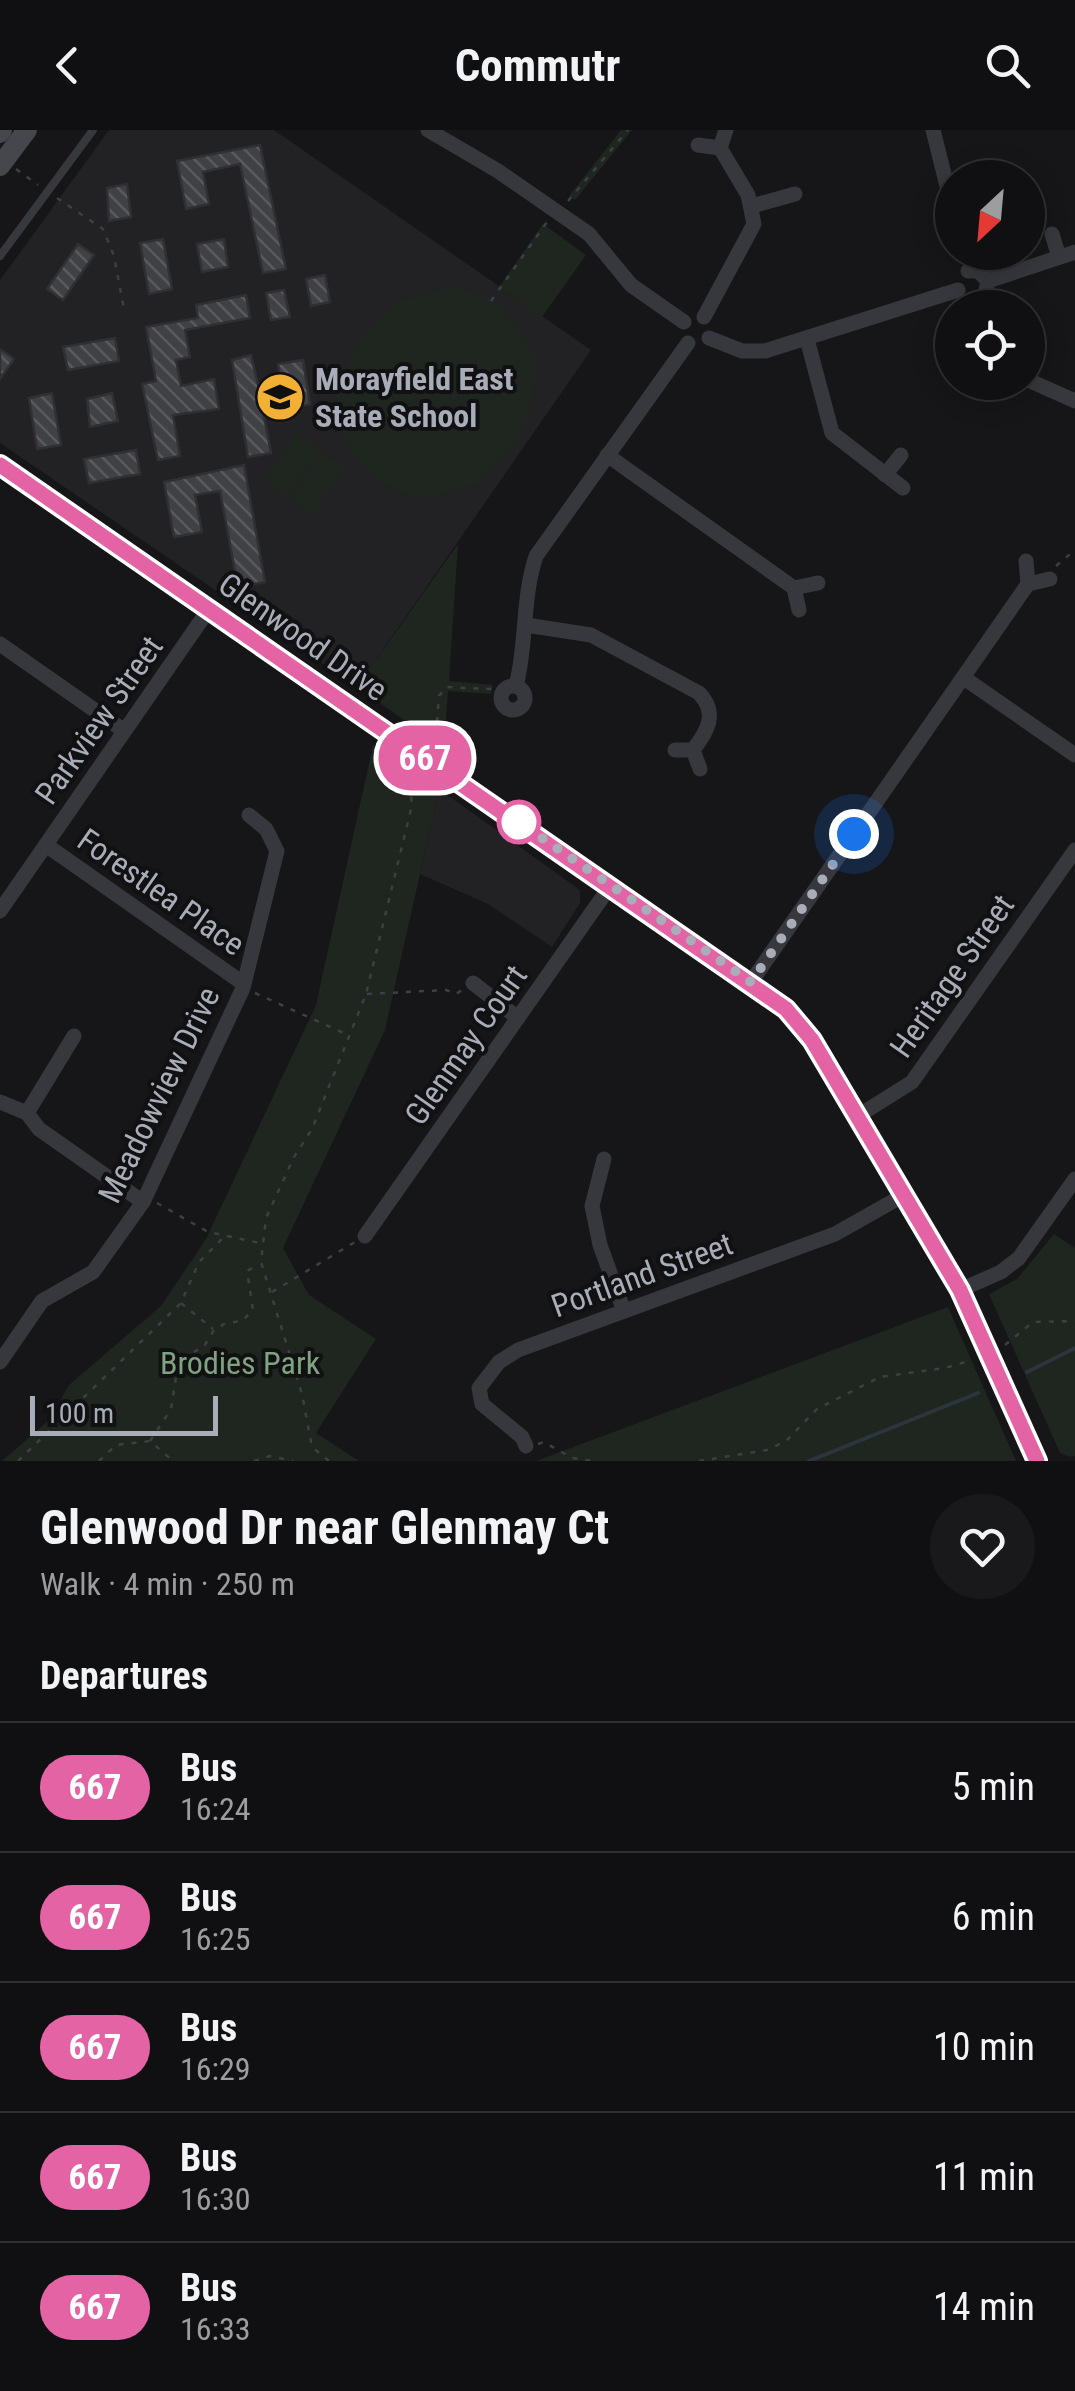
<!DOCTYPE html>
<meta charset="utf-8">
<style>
body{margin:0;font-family:"Roboto Condensed",sans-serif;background:#19191b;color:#f1f3f6;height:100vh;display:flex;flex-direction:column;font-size:38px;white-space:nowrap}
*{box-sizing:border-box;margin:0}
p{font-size:32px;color:#9c9d9f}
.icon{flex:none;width:55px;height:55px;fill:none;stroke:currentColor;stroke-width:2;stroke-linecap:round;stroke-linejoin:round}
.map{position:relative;height:1331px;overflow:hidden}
.sheet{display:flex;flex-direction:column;background:#101012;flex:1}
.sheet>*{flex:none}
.badge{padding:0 20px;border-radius:32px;font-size:35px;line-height:65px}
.needle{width:65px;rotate:206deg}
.fabs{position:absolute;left:935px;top:30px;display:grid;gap:20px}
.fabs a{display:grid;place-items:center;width:110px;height:110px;border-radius:50%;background:#101012;box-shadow:0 5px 25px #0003,0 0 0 2px #303032;font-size:50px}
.scale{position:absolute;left:30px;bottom:25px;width:188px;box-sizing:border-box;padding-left:10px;border:5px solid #a8adb8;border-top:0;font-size:28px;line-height:35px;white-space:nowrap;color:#a8adb8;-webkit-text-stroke:8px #111113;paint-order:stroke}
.you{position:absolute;width:50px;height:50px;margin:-25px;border:8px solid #fff;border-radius:50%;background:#1a73e8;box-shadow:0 0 0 15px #1a73e833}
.map>.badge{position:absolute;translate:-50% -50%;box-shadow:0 0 0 5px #fff}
h2{padding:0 40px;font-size:38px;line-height:90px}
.round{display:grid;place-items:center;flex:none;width:105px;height:105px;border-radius:52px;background:#19191b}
.head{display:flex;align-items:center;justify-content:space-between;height:170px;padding:0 40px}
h1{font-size:48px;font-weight:700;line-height:75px}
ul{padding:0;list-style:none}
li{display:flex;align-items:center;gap:30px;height:130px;padding:0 40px;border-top:2px solid #303032}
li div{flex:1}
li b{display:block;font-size:38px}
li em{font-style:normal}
li .badge{min-width:110px;font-weight:700;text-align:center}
header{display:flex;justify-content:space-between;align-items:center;height:130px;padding:0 40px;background:#101012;font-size:45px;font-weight:700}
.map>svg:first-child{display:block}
</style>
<header><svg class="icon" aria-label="back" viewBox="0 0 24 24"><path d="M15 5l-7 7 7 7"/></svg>Commutr<svg class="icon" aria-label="search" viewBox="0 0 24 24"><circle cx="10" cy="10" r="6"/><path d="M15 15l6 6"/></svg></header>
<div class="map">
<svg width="1075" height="1331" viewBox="0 0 1075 1331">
<defs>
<pattern id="building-back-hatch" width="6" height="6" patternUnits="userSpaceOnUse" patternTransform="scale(2.5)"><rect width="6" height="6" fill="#404145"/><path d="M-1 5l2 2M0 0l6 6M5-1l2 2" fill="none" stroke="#595a5e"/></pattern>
</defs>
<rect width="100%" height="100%" fill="#161618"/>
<g fill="#222225">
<polygon points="109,0 274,0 591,220 357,557 0,313 0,150"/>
<polygon points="439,659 580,760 580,773 552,817 488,774 420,744"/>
</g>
<g fill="#1e261f">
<polygon points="621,0 632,0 575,70 569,66"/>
<polygon points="543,94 586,125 542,187 499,157"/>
<polygon points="446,158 475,162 501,176 534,223 534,255 528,289 508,323 477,354 438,364 406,364 376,350 353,326 338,297 335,262 357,213 378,187 396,173"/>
<polygon points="296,303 320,320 287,367 264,351"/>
<polygon points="322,321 345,338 313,385 289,369"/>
<polygon points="458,414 449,551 493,555 491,564 448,561 444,618 357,557"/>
<polygon points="373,615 439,659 385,900 283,1118 309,1165 376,1209 316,1303 359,1331 2,1331 49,1290 69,1255 161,1176 206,1109 316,875"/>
<polygon points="1054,1104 1075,1118 1075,1326 1071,1327 1060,1323 989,1164 1017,1149"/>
<polygon points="948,1177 1016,1331 536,1331 568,1319"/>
</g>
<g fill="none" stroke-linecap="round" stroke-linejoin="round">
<g stroke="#2c353c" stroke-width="4">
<polyline points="1027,1242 1075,1218"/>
<polyline points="809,1331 978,1263"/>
</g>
</g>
<g fill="url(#building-back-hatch)" stroke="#303034" stroke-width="2.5">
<polygon points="260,15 286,139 263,143 240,34 203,42 209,74 186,79 177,31"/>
<polygon points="127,54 131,87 109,91 107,58"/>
<polygon points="163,109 172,159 149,164 140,113"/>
<polygon points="224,109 228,137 202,142 197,114"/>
<polygon points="78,114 94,125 63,170 47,159"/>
<polygon points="325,145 330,172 311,176 306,149"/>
<polygon points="284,160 290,187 271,190 266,163"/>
<polygon points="246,165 250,188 185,200 190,227 176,230 181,256 214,249 219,279 173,285 180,326 158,330 142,254 156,251 146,197 198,188 196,175"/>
<polygon points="115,208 119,231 68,240 63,217"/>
<polygon points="0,219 14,229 0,249"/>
<polygon points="251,225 260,263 282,260 278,234 303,230 310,274 300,276 299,270 262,276 271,323 248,327 232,230"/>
<polygon points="52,263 61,315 37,319 29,268"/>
<polygon points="112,263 118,291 90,297 87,269"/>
<polygon points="136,320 140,344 89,353 84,329"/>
<polygon points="244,335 265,452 238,457 220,361 195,365 202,402 174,407 164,352"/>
</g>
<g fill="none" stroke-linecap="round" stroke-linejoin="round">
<g stroke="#3d3f44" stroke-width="2.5" stroke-dasharray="5 8" stroke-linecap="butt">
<polyline points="16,39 38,55"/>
<polyline points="57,68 103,99 114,126 124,179"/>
<polyline points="568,71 628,0"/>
<polyline points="491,171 547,92"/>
<polyline points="1056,436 1075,420"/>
<polyline points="435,618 439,566 446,557 490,559 498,555 501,558"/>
<polyline points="255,863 348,905"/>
<polyline points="367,864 446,860 456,864 462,860"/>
<polyline points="157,1073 208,1102 260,1113"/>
<polyline points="272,1162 355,1112"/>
<polyline points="181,1173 213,1199"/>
<polyline points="1005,1215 1033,1192 1075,1191"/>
<polyline points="150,1311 171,1279 178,1234 188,1224 203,1218 214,1200 226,1193 242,1191 253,1180 247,1141 259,1134"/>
<polyline points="538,1314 544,1312 572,1328 593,1331"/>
<polyline points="18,1331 181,1173 199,1132 225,1106"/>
<polyline points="99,1331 116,1315 150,1311 173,1331"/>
<polyline points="254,1331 270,1326 293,1331"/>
<polyline points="329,1331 312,1317 302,1264 261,1132 266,1088 294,1027 312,999 366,864 412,675 410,657 418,643"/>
<polyline points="699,1331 767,1320 786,1311 817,1279 880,1247 945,1238 972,1230"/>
</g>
<polyline stroke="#37383d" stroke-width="8" points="0,126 93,0"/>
<g stroke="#37383d" stroke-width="15">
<polyline points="428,0 498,41 589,104 631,155 684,192"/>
<polyline points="933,0 952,76"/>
<polyline points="698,15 720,18 726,0"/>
<polyline points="752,76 795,64"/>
<polyline points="1052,104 1059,127"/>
<polyline points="968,141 978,141 988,151 985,165 977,170"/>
<polyline points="988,151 1075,122"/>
<polyline points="704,187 754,94 748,65 720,18"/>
<polyline points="709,208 742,221 765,221 958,160"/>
<polyline points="807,209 832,303 903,358"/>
<polyline points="1028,250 1075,271"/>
<polyline points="607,325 794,458"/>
<polyline points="885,345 901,325"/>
<polyline points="1026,431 1028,454 1050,449"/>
<polyline points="799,480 794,458 818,453"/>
<path d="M 526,495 L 591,505 L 699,563 C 718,583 708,601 693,620"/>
<polyline points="0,514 123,600"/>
<polyline points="964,548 1075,625"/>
<path d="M 516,556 C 527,514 522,468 536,426 L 688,213"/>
<circle cx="513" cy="568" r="12"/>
<polyline points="675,620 693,620 700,639"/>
<polyline points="46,715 244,854"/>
<polyline points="0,781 209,479"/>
<polyline points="751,852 1028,454"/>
<polyline points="473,853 518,888"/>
<polyline points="0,972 27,983 39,999 143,1072"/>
<polyline points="27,983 74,906"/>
<polyline points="858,986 912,952 1075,720"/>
<polyline points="604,1029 592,1076 600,1115 624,1181"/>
<polyline points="365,1106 611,755"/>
<polyline points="960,1160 1001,1142 1019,1128 1075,1049"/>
<polyline points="0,1232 42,1171 93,1142 143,1072 243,858 277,721 266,699 249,685"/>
<polyline points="526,1316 522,1307 482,1274 479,1258 499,1232 518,1220 835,1104 904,1065"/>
</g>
<g stroke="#45474d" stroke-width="20">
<polyline points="0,3 2,0"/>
<polyline points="0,36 27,0"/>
<polyline points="0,335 786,879 812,910 960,1160 1037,1331"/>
</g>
</g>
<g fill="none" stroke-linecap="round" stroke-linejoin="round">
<g stroke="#fff" stroke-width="22">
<polyline id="line" points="0,335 786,879 812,910 960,1160 1037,1331"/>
</g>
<use href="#line" stroke="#e463a4" stroke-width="15"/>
<polyline stroke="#a8adb8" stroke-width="10" stroke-dasharray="0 18" points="519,692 516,690 751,852 854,704"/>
</g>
<defs>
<g id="school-disc" transform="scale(2.5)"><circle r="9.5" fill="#f2b134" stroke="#111113"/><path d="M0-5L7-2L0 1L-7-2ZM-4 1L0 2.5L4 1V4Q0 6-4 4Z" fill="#111"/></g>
</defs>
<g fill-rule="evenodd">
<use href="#school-disc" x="280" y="267"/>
</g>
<circle fill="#fff" stroke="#e463a4" stroke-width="5" cx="519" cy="692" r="20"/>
<g text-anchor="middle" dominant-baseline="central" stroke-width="8" stroke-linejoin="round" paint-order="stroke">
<g font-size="32" font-weight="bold" fill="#a8adb8" stroke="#111113" text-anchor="start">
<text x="315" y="249">Morayfield East<tspan x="315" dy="37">State School</tspan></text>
</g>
<g font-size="32" fill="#a8adb8" stroke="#111113">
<text transform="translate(303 507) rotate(35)">Glenwood Drive</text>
<text transform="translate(99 590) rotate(-55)">Parkview Street</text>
<text transform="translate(161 762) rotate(35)">Forestlea Place</text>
<text transform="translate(952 846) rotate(-55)">Heritage Street</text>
<text transform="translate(466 915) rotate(-55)">Glenmay Court</text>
<text transform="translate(159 965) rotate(-64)">Meadowview Drive</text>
<text transform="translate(642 1145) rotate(-20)">Portland Street</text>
</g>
<g font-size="32" fill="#7fa381" stroke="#111113">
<text x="240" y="1233">Brodies Park</text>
</g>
</g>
</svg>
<div class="fabs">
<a><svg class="needle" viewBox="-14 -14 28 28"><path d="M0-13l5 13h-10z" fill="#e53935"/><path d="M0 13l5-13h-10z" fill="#9c9d9f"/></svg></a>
<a><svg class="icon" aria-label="locate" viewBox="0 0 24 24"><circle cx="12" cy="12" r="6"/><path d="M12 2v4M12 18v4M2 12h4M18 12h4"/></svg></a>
</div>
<div class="scale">100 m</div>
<div class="you" style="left:854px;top:704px"></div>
<b class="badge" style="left:425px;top:628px;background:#e463a4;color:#fff">667</b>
</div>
<section class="sheet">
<div class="head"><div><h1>Glenwood Dr near Glenmay Ct</h1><p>Walk · 4 min · 250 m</p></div><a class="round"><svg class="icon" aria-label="heart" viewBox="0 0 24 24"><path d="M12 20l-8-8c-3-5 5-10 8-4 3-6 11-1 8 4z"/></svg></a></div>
<h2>Departures</h2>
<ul>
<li><span class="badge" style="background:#e463a4;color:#fff">667</span><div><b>Bus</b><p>16:24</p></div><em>5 min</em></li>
<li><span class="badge" style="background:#e463a4;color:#fff">667</span><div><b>Bus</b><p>16:25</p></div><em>6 min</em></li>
<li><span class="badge" style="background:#e463a4;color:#fff">667</span><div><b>Bus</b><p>16:29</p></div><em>10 min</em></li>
<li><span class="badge" style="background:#e463a4;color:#fff">667</span><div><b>Bus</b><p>16:30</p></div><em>11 min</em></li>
<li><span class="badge" style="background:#e463a4;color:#fff">667</span><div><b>Bus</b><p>16:33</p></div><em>14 min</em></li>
</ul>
</section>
